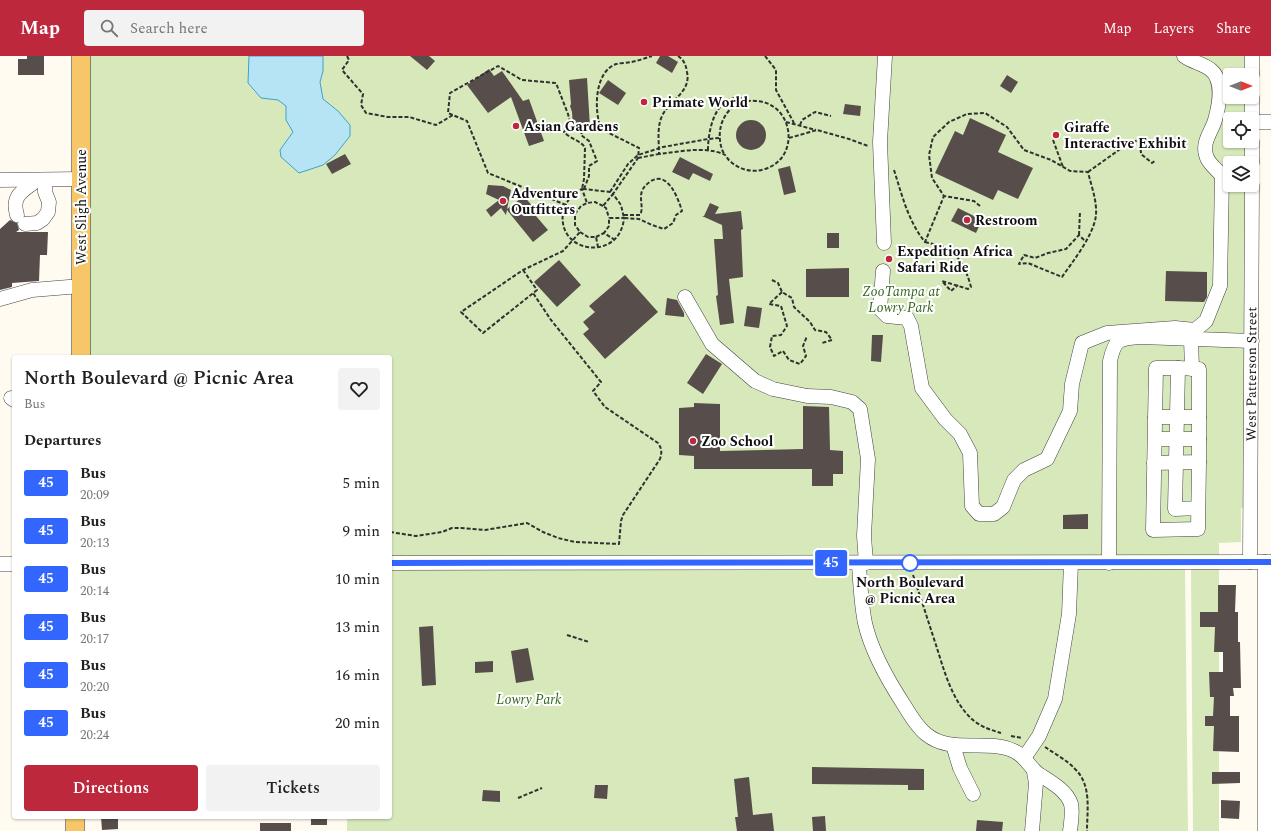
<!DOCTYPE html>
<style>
body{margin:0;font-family:Spectral,serif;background:#f2f2f2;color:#222;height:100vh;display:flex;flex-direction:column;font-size:15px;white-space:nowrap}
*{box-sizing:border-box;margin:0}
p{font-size:13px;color:#767676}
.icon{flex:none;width:22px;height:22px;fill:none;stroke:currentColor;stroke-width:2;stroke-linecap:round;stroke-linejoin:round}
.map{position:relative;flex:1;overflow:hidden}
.details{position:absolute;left:12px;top:299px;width:380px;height:464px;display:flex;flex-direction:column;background:#fff;border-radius:4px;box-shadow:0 1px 3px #0004}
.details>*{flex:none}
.badge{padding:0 8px;border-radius:3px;font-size:14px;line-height:26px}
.needle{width:26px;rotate:90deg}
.fabs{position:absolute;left:1223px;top:12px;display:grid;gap:8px}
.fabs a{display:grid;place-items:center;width:36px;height:36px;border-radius:4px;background:#fff;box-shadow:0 1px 3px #0004;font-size:20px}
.map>.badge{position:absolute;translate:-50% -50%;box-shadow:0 0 0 2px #fff}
h2{padding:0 12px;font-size:15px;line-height:36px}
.round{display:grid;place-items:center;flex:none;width:42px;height:42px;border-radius:4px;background:#f2f2f2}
.summary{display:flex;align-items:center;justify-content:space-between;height:68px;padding:0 12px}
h1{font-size:19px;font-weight:600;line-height:30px}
.action{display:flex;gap:8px;margin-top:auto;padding:8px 12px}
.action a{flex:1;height:46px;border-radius:4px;background:#bd283d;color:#fff;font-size:16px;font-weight:600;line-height:46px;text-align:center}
.action a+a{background:#f2f2f2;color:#222}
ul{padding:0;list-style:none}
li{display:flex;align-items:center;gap:12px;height:48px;padding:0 12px}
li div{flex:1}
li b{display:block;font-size:15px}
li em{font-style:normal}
li .badge{min-width:44px;font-weight:700;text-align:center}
header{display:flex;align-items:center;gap:24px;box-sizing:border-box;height:56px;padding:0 20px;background:#bd283d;color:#fff}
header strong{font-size:19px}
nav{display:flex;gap:22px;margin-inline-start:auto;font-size:14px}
.search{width:280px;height:36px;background:#f2f2f2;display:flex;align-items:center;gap:10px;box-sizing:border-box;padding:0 14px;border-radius:4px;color:#767676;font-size:15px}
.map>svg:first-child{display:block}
</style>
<header>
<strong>Map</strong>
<div class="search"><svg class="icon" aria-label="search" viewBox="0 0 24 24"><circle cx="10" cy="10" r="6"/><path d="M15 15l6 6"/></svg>Search here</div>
<nav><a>Map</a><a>Layers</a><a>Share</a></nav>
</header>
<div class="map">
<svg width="1271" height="775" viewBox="0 0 1271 775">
<rect width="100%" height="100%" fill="#fffbf0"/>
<g fill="#d7e9ba">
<polygon points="88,0 1246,0 1246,19 1230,19 1230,41 1245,41 1245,63 1230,63 1230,85 1245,85 1245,107 1230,107 1230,129 1245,129 1244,450 1241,453 1241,486 1219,487 1219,501 390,501 390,301 87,301"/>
<polygon points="390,511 1185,512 1188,775 347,775 347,761 390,761"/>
<polygon points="1191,512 1219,512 1219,775 1193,775"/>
</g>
<polygon fill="#b6e4f5" stroke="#3ea0cb" points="249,0 323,0 323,15 320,26 323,43 338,55 350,69 350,80 335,99 323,109 299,117 281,101 280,94 293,76 286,64 286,50 278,44 261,42 248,27"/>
<g fill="#574e4b">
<polygon points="27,0 44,0 44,19 18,19 18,3 27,3"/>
<polygon points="410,0 429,0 435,5 427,14"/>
<polygon points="660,0 668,0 678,6 672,17 656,7"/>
<polygon points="489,13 494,20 502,15 523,45 529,43 544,85 529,90 511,41 488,57 467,29"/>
<polygon points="1007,19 1018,26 1011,37 1000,30"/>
<polygon points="587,22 590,71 573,72 572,56 570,50 571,48 569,24"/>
<polygon points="608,24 626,37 618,49 599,37"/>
<polygon points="845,48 861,50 860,60 843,58"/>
<polygon points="970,62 1006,79 998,96 1033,112 1018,143 998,134 993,144 935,117 955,75 963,79"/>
<circle cx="751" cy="79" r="15"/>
<polygon points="345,98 351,108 332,118 326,108"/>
<polygon points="680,101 713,118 710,125 693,117 689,124 672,116"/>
<polygon points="790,110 796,136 784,139 778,113"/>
<polygon points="488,129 503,130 511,134 507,153 524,140 533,151 530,153 548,174 533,186 507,154 506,159 501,152 491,161 486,154 499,144 486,138"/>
<polygon points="710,147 719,151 715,158 741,155 743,173 741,174 743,221 729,223 734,267 720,269 716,240 718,239 714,183 723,183 722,169 702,160 704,160"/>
<polygon points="958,152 982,164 976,177 951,165"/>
<polygon points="10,164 17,167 19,174 16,176 48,176 47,199 40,199 39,225 12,227 12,231 0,234 0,173"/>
<rect x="827" y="177" width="12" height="15"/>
<polygon points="559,204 581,229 557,251 534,226"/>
<polygon points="849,212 849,241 806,241 806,213"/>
<polygon points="1166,215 1207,216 1207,241 1204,246 1165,245"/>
<polygon points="625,219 658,256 605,303 583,278 589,273 583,266 595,256 589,250"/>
<polygon points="667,242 677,244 684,257 684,261 665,259"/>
<polygon points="747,250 762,252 759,272 744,270"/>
<polygon points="872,279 883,279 881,306 871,305"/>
<polygon points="706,298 722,308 703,338 687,327"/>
<polygon points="694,347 720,348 720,395 803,393 803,350 829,351 830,394 843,395 843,418 833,418 833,430 812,430 812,413 694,413 694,400 679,399 679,352 694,351"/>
<polygon points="1088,458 1088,473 1063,473 1063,459"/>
<polygon points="1218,529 1236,529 1235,556 1238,556 1238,586 1240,586 1241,632 1233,632 1234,640 1230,640 1230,660 1239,660 1239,696 1213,695 1214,670 1205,670 1205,660 1213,660 1214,641 1210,641 1209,616 1223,616 1223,596 1214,596 1215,571 1200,571 1200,556 1218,556"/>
<polygon points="433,570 436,629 422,630 419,571"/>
<polygon points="528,592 534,624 516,627 511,595"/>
<polygon points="493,605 493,616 475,617 475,606"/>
<polygon points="812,711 924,713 924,734 908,734 908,729 812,728"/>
<polygon points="1212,716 1240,716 1240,727 1212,728"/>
<polygon points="749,721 753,759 772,757 774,775 737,775 735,761 738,761 734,723"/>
<polygon points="595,729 608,729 607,743 594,742"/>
<polygon points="483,734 500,735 500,746 482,745"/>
<polygon points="1221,744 1240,745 1239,763 1221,762"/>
<polygon points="825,760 826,775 813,775 812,761"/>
<polygon points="101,761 118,761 118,773 102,774"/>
<rect x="311" y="761" width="16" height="8"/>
<polygon points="977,764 1003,766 1002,775 976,775"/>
<rect x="260" y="767" width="31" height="8"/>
</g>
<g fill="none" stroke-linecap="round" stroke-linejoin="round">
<g stroke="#424242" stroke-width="15">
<g id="minor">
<polyline points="1252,19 1252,0"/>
<polyline points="1252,63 1252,41"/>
<polyline points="1252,66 1271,66"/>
<polyline points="1252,85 1252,107"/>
<polyline points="0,124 81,123"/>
<path d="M 17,159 C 11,139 23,135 37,124"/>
<polyline points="25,168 37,167 43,163 48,156 49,146 45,136 45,124"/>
<polyline points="884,187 880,86 885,0"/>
<path d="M 883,215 L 880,253 L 887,260 L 907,262 L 911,270 L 922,332 L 945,363 L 960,378 L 970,397 L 972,450 L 979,458 L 994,458 L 1003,451 L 1014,424 L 1024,414 L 1047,403 L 1070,355 L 1072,328 L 1082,287 L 1107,277 L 1175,272 L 1195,274 L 1206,265 L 1220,230 L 1222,120 C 1217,113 1208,108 1206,99 C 1202,86 1212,75 1215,64 C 1219,50 1224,25 1211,14 C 1204,8 1192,6 1184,0"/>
<polyline points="685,241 712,288 755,325 773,333 807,340 831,341 852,346 860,353 868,403 864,480 866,507"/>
<polyline points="0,243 32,234 81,230"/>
<polyline points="1191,283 1192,313"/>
<polyline points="11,342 14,344"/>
<polyline points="1155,361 1199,361"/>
<polyline points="1155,383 1199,383 1199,313 1178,312"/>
<polyline points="1154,407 1199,406 1199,383"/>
<polyline points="1198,452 1175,453 1178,312 1156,312 1153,474 1198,473 1199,406"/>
<path id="s1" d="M 1250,506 L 1252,129"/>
<polyline points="390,507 1271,506"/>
<path d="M 859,507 C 860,527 861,547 865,567 C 871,594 889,626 904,649 C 910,659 917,671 926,678 C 951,699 986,682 1014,695 C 1026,700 1030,713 1040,719 C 1051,726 1067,735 1071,748 C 1073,756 1071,767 1070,775"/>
<path d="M 1109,507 L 1110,305 C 1115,282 1119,283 1141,281 L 1252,285"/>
<polyline points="0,508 14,508"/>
<polyline points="953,689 960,712 973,738"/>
<polyline points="1024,702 1039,680 1055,643 1069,558 1071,507"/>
<polyline points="1032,775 1036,727 1034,716"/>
<polyline points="1265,775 1265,506"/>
</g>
</g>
<g stroke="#202020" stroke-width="19">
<g id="major">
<polyline points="81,301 81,0"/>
<polyline points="75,775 75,761"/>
</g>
</g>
<g stroke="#313131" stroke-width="2" stroke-dasharray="4 2" stroke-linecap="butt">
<polyline points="347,0 349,4 342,14 363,38 361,49 366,57 388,61 409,61 436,69 453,59"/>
<path d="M 678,0 C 684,4 686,9 687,16 C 691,34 674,42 665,55 C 656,67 659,84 659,98 C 676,96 696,92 713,95 C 717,96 722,97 725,99 C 727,101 728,104 731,106 C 740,114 753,117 765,113 C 801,102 794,47 756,45 C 726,42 712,74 724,98"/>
<polyline points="765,0 776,14 776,34 794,67"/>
<polyline points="786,66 816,74"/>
<polyline points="800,69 802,64 815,56 831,60"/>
<polyline points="789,82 817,74 849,83 868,90"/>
<polyline points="1053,84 1063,111"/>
<path d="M 708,94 C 708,73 716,35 746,43 L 746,45"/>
<polyline points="638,102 659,98"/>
<path d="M 894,114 C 902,139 908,165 925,186 L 944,140"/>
<polyline points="1088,116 1123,91 1140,83 1141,98 1152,107 1156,104"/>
<polyline points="584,133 589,120 589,110 597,105 589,85 581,79 582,75 600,70"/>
<polyline points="610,136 628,108 638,99 663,91 708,83 719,82"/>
<path d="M 566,149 L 488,117 L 467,65 L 448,57 L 450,37 L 498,10 L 522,24 L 556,27 L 568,58 L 570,67 L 564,76 C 570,83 582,85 585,92 L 584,123 L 582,133 L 584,133 L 610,136 L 613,138 L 603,150 L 606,152 L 609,162"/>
<path d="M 603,150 L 595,146 L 587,147 L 582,133 C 572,138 565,146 563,157 C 557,198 620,206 624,162 L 609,162 L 609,170 L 604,177"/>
<path d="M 980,150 L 974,145 L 944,140 L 932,122 L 929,99 L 933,81 L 949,66 L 967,58 L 985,57 L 1007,71 L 1024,94 L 1051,104 L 1070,115 L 1088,116 C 1091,129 1097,144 1096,159 C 1094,179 1073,205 1062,221 L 1028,207 L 1019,208 L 1024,199 L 1035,202 L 1048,197 L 1066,193 L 1079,179 L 1085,185"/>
<polyline points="564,153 575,158 581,150 587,147"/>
<path d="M 624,159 L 640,159 C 644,152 639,143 642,135 C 644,130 647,128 651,125 C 668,115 678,142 682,155 L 676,159 L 673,167 L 664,173 L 652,169 L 639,163 L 624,162 L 621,149 L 613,138 L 638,102 L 639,92 L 601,73 C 594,55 594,16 616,8 C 620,7 626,7 631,6 C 638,5 645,2 652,0"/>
<polyline points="580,176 588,181 596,181 598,191"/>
<polyline points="1079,179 1080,155"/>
<polyline points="596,181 604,177 615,184"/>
<path d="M 925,186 C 932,188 940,189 946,192 C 960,199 967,216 971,231 L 968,233 L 942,225 L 951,235 L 958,229"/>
<polyline points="523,214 537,234 483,277 461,256 523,214 563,195 580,176 575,169 575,158"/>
<polyline points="772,224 778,227 782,236 792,242 794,251 810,266 815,274 826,276 832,284 822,287"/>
<polyline points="782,236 769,248 781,250 787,270 781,279 772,280 770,291 774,300 783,295 789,304 800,308 806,300 803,290 807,280"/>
<path d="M 390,476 L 416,480 L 442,476 L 452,472 L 461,472 L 485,474 L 527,467 L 543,476 L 558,482 L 575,486 L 619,488 L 621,465 L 623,459 L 660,403 C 662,396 662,393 658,387 L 605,351 L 593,335 L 601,326 L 551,264 L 533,237"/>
<path d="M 913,519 C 921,542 928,565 936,589 C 944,614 952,646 973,664 C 981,671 991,674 1001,677"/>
<polyline points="567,579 589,586"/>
<polyline points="1011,680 1022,682"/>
<path d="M 1045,691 C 1055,698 1067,704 1075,713 C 1092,729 1087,755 1087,775"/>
<polyline points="518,742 542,732"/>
</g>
<use href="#minor" stroke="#fff" stroke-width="14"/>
<use href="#major" stroke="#f6c669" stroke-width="18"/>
</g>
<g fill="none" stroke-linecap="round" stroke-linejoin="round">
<g stroke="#fff" stroke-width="9">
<polyline id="line" points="390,507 1271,506"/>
</g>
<use href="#line" stroke="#36f" stroke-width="6"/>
</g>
<g fill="#bd283d" stroke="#fff" stroke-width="1.5">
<circle cx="644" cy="46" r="4"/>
<circle cx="516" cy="70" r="4"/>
<circle cx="1056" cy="79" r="4"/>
<circle cx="503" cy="145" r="4"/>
<circle cx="967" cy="164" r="4"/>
<circle cx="889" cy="203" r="4"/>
<circle cx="693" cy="385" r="4"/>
</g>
<circle fill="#fff" stroke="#36f" stroke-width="2" cx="910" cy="507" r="8"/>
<g text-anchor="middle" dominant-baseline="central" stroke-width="4" stroke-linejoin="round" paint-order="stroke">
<g font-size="14" font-weight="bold" fill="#0f0f0f" stroke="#fff" text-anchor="start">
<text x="652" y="46">Primate World</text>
<text x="524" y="70">Asian Gardens</text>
<text x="1064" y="71">Giraffe<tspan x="1064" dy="16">Interactive Exhibit</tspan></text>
<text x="511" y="137">Adventure<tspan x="511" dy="16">Outfitters</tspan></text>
<text x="975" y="164">Restroom</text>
<text x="897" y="195">Expedition Africa<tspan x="897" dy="16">Safari Ride</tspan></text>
<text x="701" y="385">Zoo School</text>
</g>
<g font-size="14" fill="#0f0f0f" stroke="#fff">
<text transform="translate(81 151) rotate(-90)">West Sligh Avenue</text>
<text stroke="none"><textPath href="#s1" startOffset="188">West Patterson Street</textPath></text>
</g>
<g font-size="14" font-style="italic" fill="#35661f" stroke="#fff">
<text x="901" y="235">ZooTampa at<tspan x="901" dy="16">Lowry Park</tspan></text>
<text x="529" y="643">Lowry Park</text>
</g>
<g font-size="14" font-weight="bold" fill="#0f0f0f" stroke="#fff">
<text x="910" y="526">North Boulevard<tspan x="910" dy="16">@ Picnic Area</tspan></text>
</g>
</g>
</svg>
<div class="fabs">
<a><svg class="needle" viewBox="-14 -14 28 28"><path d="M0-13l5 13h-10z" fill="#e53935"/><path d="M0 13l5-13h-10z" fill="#767676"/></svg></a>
<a><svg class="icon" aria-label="locate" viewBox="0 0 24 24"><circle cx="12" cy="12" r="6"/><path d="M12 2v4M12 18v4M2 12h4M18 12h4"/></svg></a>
<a><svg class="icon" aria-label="layers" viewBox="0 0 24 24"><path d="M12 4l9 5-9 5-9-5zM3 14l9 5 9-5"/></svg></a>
</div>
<b class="badge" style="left:831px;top:507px;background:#36f;color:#fff">45</b>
<section class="details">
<div class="summary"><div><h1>North Boulevard @ Picnic Area</h1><p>Bus</p></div><a class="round"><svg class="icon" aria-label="heart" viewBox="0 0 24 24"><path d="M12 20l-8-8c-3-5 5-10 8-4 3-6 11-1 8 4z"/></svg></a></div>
<h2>Departures</h2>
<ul>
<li><span class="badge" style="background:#36f;color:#fff">45</span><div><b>Bus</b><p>20:09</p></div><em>5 min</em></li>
<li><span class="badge" style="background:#36f;color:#fff">45</span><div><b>Bus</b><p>20:13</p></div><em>9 min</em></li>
<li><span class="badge" style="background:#36f;color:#fff">45</span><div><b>Bus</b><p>20:14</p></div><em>10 min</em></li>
<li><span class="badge" style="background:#36f;color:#fff">45</span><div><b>Bus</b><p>20:17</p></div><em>13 min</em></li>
<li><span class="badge" style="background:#36f;color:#fff">45</span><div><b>Bus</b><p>20:20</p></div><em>16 min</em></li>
<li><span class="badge" style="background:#36f;color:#fff">45</span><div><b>Bus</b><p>20:24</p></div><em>20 min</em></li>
</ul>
<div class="action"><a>Directions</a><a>Tickets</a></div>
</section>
</div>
